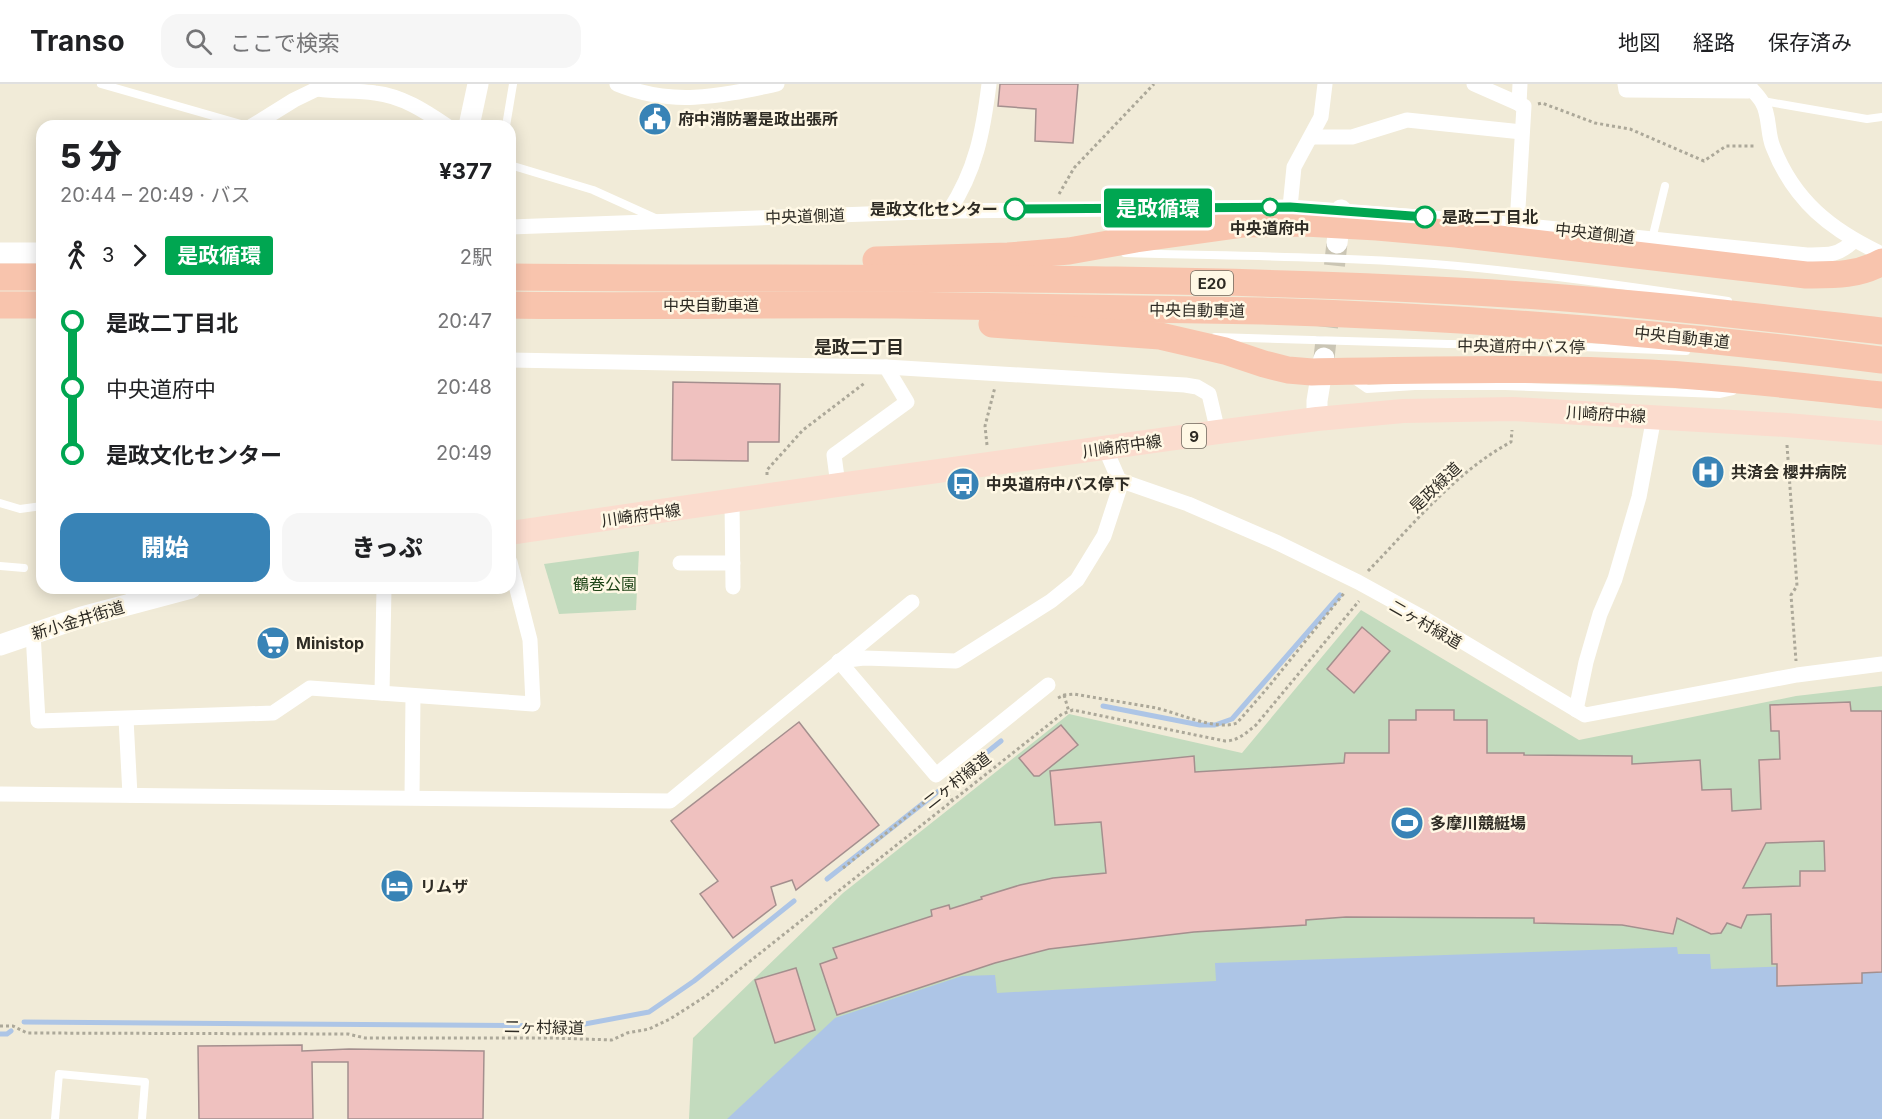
<!DOCTYPE html>
<html lang="ja">
<meta charset="utf-8">
<style>
body{margin:0;font-family:Inter,"Noto Sans JP",sans-serif;background:#f6f6f6;color:#202124;height:100vh;display:flex;flex-direction:column;font-size:22px;white-space:nowrap}
*{box-sizing:border-box;margin:0}
p{font-size:20px;color:#757577}
.icon{flex:none;width:33px;height:33px;fill:none;stroke:currentColor;stroke-width:2;stroke-linecap:round;stroke-linejoin:round}
.map{position:relative;flex:1;overflow:hidden}
.panel{position:absolute;left:36px;top:36px;width:480px;height:474px;display:flex;flex-direction:column;background:#fff;border-radius:18px;box-shadow:0 3px 15px #0003}
.panel>*{flex:none}
.badge{padding:0 12px;border-radius:4px;font-size:21px;line-height:39px}
.map>.badge{position:absolute;translate:-50% -50%;box-shadow:0 0 0 3px #fff}
.legs{display:flex;align-items:center;gap:9px;height:66px;padding:0 24px;font-size:20px}
.legs p{margin-inline-start:auto}
.head{display:flex;align-items:center;justify-content:space-between;height:102px;padding:0 24px}
h1{font-size:33px;font-weight:800;line-height:45px}
.button{display:flex;gap:12px;margin-top:auto;padding:12px 24px}
.button a{flex:1;height:69px;border-radius:18px;background:#3883b6;color:#fff;font-size:24px;font-weight:800;line-height:69px;text-align:center}
.button a+a{background:#f6f6f6;color:#202124}
ul{padding:0 24px;list-style:none}
li{display:flex;align-items:center;gap:21px;height:66px;font-size:22px}
li i{display:grid;place-items:center;width:9px;height:100%;margin:0 8px;background:currentColor}
li i::after{content:'';width:15px;height:15px;margin:-8px;border:4px solid;border-radius:50%;background:#fff}
li p{margin-inline-start:auto}
li:first-child i{background:linear-gradient(#0000 50%,currentColor 0)}
li:last-child i{background:linear-gradient(currentColor 50%,#0000 0)}
header{display:flex;align-items:center;gap:36px;box-sizing:border-box;height:84px;padding:0 30px;background:#fff;border-bottom:2px solid #e0e0e0}
header strong{font-size:28px}
nav{display:flex;gap:33px;margin-inline-start:auto;font-size:21px}
.search{width:420px;height:54px;background:#f6f6f6;display:flex;align-items:center;gap:15px;box-sizing:border-box;padding:0 21px;border-radius:18px;color:#757577;font-size:22px}
.map>svg:first-child{display:block}
</style>
<header>
<strong>Transo</strong>
<div class="search"><svg class="icon" aria-label="search" viewBox="0 0 24 24"><circle cx="10" cy="10" r="6"/><path d="M15 15l6 6"/></svg>ここで検索</div>
<nav><a>地図</a><a>経路</a><a>保存済み</a></nav>
</header>
<div class="map">
<svg width="1882" height="1035" viewBox="0 0 1882 1035">
<rect width="100%" height="100%" fill="#f1ebd8"/>
<g fill="#c3dbbe">
<polygon points="639,467 636,526 559,530 544,480"/>
<polygon points="1361,526 1579,656 1796,612 1882,602 1882,1035 689,1035 693,954 843,809 1069,630 1242,669"/>
</g>
<polygon fill="#adc5e6" points="1677,863 1678,870 1710,870 1711,885 1882,879 1882,1035 727,1035 835,934 962,892 995,891 997,909 1216,897 1215,879"/>
<g fill="none" stroke-linecap="round" stroke-linejoin="round">
<g stroke="#adc5e6" stroke-width="5">
<polyline points="1103,622 1200,641 1215,641 1232,635 1340,511"/>
<polyline points="950,698 1001,657"/>
<polyline points="827,795 940,706"/>
<polyline points="24,938 574,942 649,928 694,897 794,817"/>
<polyline points="0,950 7,950 11,947"/>
</g>
</g>
<g fill="#efc1bf" stroke="#a48f8e" stroke-width="1.5" fill-rule="evenodd">
<polygon points="1000,0 1078,0 1073,59 1035,57 1036,25 998,22"/>
<polygon points="673,298 780,300 779,358 748,358 748,377 672,376"/>
<polygon points="1362,543 1390,567 1354,609 1327,585"/>
<path d="M 1850,618 L 1851,627 L 1882,627 L 1882,888 L 1862,889 L 1862,899 L 1777,902 L 1777,880 L 1772,880 L 1771,830 L 1747,831 L 1741,844 L 1727,839 L 1721,849 L 1711,850 L 1677,834 L 1673,850 L 1622,841 L 1534,839 L 1534,834 L 1346,833 L 1306,836 L 1306,841 L 1194,848 L 1049,865 L 995,879 L 837,931 L 820,880 L 837,874 L 833,864 L 932,832 L 931,826 L 949,821 L 950,825 L 982,815 L 981,813 L 1020,801 L 1053,794 L 1106,789 L 1101,738 L 1055,741 L 1050,687 L 1194,672 L 1195,688 L 1344,679 L 1345,669 L 1389,669 L 1389,636 L 1416,636 L 1416,626 L 1454,626 L 1454,636 L 1487,636 L 1487,669 L 1524,669 L 1524,671 L 1632,672 L 1632,680 L 1700,676 L 1702,706 L 1731,705 L 1732,727 L 1761,725 L 1759,676 L 1780,675 L 1779,647 L 1771,647 L 1770,621 ZM 1824,757 L 1825,787 L 1800,787 L 1800,802 L 1743,804 L 1766,759 Z"/>
<polygon points="799,638 879,741 796,806 792,796 771,803 776,821 733,854 700,810 718,797 671,737"/>
<polygon points="1061,641 1078,661 1039,692 1034,692 1019,674"/>
<polygon points="796,884 815,946 775,959 755,896"/>
<polygon points="302,961 302,967 349,965 484,967 483,1035 348,1035 348,978 312,978 313,1035 199,1035 198,962"/>
</g>
<g fill="none" stroke-linecap="round" stroke-linejoin="round">
<polyline stroke="#cac5b4" stroke-width="21" stroke-dasharray="21 10" stroke-linecap="butt" points="1324,274 1337,159"/>
<g stroke="#aca899" stroke-width="3" stroke-dasharray="3 3" stroke-linecap="butt">
<polyline points="1538,20 1542,19 1595,39 1630,45 1704,77 1726,62 1756,62"/>
<polyline points="1059,110 1074,84 1154,0"/>
<polyline points="987,361 985,342 995,303"/>
<polyline points="1787,361 1797,502 1791,511 1796,577"/>
<polyline points="767,391 767,386 803,346 866,298"/>
<path d="M 1368,487 C 1412,442 1455,388 1511,358 L 1512,346"/>
<polyline points="1064,611 1069,628"/>
<path d="M 1058,614 L 1064,611 L 1074,610 C 1101,615 1129,619 1156,624 C 1179,629 1215,647 1237,639 L 1270,601 L 1345,508"/>
<polyline points="944,705 952,716"/>
<polyline points="843,784 937,708"/>
<path d="M 0,942 L 13,942 L 27,949 L 348,950 L 365,954 L 553,954 L 612,956 L 627,949 L 649,945 L 670,935 L 706,912 L 1062,630 L 1073,626 L 1225,657 C 1238,657 1246,649 1256,641 L 1359,517"/>
</g>
<g stroke="#fff" stroke-width="8">
<polyline points="101,0 248,42"/>
<polyline points="1763,17 1867,35 1882,33"/>
<polyline points="506,42 513,0"/>
<polyline points="510,81 593,106 655,134"/>
<polyline points="1652,155 1665,102"/>
<path d="M 1125,169 C 1228,172 1331,172 1434,180 C 1533,188 1630,202 1728,217"/>
<polyline points="1215,253 1448,260 1528,261 1686,267"/>
<polyline points="1354,296 1367,305 1415,302 1505,302 1719,310 1733,307 1736,304"/>
<polyline points="0,419 20,425 42,422"/>
<polyline points="0,482 24,484"/>
<polyline points="129,504 131,518"/>
<polyline points="55,1035 59,990 145,998 142,1035"/>
</g>
<g stroke="#fff" stroke-width="15">
<path d="M 617,0 C 673,23 720,12 777,0"/>
<polyline points="1474,0 1524,22 1517,141"/>
<polyline points="1625,0 1626,6 1748,7 1751,5"/>
<path d="M 1747,0 C 1752,6 1758,11 1762,18 C 1770,31 1767,49 1773,63 C 1794,117 1831,146 1882,170"/>
<path d="M 318,5 C 337,8 356,6 375,9 C 402,12 425,27 447,42"/>
<polyline points="1519,20 1520,0"/>
<polyline points="252,42 294,16 325,1"/>
<polyline points="1311,53 1352,53 1407,36 1522,48"/>
<polyline points="1290,123 1294,83 1321,33 1325,0"/>
<path d="M 949,127 C 976,86 983,48 989,0"/>
<path d="M 510,143 L 949,127 L 1290,123 L 1509,140 L 1807,171 C 1829,171 1837,172 1854,157"/>
<polyline points="510,276 886,283 1185,301 1197,303 1209,310 1218,348"/>
<polyline points="1119,396 1188,420 1278,459 1358,498 1420,532 1585,631 1797,591 1882,580"/>
<polyline points="838,401 834,371 907,318 886,283"/>
<polyline points="732,417 733,503"/>
<polyline points="680,479 733,479"/>
<polyline points="33,549 38,637 273,629 310,604 533,620 530,556 510,478"/>
<polyline points="839,577 864,574 956,577 1051,517 1077,496 1104,452 1119,406 1119,396 1105,364"/>
<polyline points="839,577 936,691 1048,601"/>
<polyline points="382,609 384,504"/>
<polyline points="1576,626 1586,578 1600,530 1615,495 1639,413 1654,333"/>
<polyline points="126,635 130,711"/>
<polyline points="0,710 670,717 912,518"/>
<polyline points="412,713 413,612"/>
</g>
<g stroke="#fff" stroke-width="21">
<polyline points="469,42 478,0"/>
<polyline points="1337,159 1341,126"/>
<polyline points="0,169 42,169"/>
<polyline points="1317,335 1317,317 1324,274"/>
<polyline points="0,561 82,533 191,504"/>
</g>
<polyline stroke="#fbdcce" stroke-width="24" points="510,449 838,401 1218,348 1317,335 1403,327 1513,325 1786,341 1882,349"/>
<g stroke="#f8c4ad" stroke-width="27">
<path d="M 876,176 L 1008,172 L 1069,167 L 1136,155 L 1244,140 L 1305,139 L 1377,143 L 1456,150 L 1806,191 C 1833,191 1857,192 1882,178"/>
<polyline points="0,193 42,193"/>
<path d="M 510,193 C 825,196 1141,190 1456,207 C 1599,214 1740,231 1882,247"/>
<polyline points="0,221 42,221"/>
<path d="M 510,221 C 639,223 768,220 897,221 C 1019,222 1141,224 1263,227 C 1470,233 1676,250 1882,276"/>
<path d="M 992,240 L 1160,252 L 1225,267 L 1264,280 L 1288,286 L 1312,288 C 1425,286 1537,283 1650,289 C 1728,293 1805,303 1882,311"/>
</g>
</g>
<g fill="none" stroke-linecap="round" stroke-linejoin="round">
<g stroke="#fff" stroke-width="14">
<polyline id="line-1" points="1015,125 1290,123 1425,133"/>
</g>
<use href="#line-1" stroke="#00a651" stroke-width="9"/>
</g>
<defs>
<g id="civic-disc" transform="scale(1.725)"><circle r="9.5" fill="#3883b6" stroke="#fff8e5"/><path d="M-.6-6.5H3V-4.5H.6V-3L4-1V1h2V6H-6V1h2V-1L-.6-3ZM-1.2 2.5V6h2.4V2.5Z" fill="#fff"/></g>
<g id="hospital-disc" transform="scale(1.725)"><circle r="9.5" fill="#3883b6" stroke="#fff8e5"/><path d="M-5-5h3v3.5h4V-5h3V5h-3V1.5h-4V5h-3Z" fill="#fff"/></g>
<g id="bus-disc" transform="scale(1.725)"><circle r="9.5" fill="#3883b6" stroke="#fff8e5"/><path d="M-5-6H5V4H4V6H2V4H-2V6H-4V4H-5ZM-3.5-4V0h7V-4ZM-3.5 1.2v1.5H-2V1.2ZM2 1.2v1.5H3.5V1.2Z" fill="#fff"/></g>
<g id="supermarket-disc" transform="scale(1.725)"><circle r="9.5" fill="#3883b6" stroke="#fff8e5"/><path d="M-6-5.5h2.5l.6 2H6L4.5 2H-2.5L-4.4-4H-6ZM-1.5 3.2a1.3 1.3 0 1 0 .1 0ZM3 3.2a1.3 1.3 0 1 0 .1 0Z" fill="#fff"/></g>
<g id="stadium-disc" transform="scale(1.725)"><circle r="9.5" fill="#3883b6" stroke="#fff8e5"/><path d="M0-5a6.5 5 0 1 0 0 10a6.5 5 0 1 0 0-10ZM-3.5-1.8h7v3.6h-7Z" fill="#fff"/></g>
<g id="hotel-disc" transform="scale(1.725)"><circle r="9.5" fill="#3883b6" stroke="#fff8e5"/><path d="M-6-4.5h1.5V1H6V5H4.5V3h-9V5H-6ZM-4 0a1.8 1.8 0 1 1 3.6 0ZM.5 0V-2.5h3Q6-2.5 6 0Z" fill="#fff"/></g>
</defs>
<g fill-rule="evenodd">
<use href="#civic-disc" x="655" y="35"/>
<use href="#hospital-disc" x="1708" y="388"/>
<use href="#bus-disc" x="963" y="400"/>
<use href="#supermarket-disc" x="273" y="559"/>
<use href="#stadium-disc" x="1407" y="739"/>
<use href="#hotel-disc" x="397" y="802"/>
</g>
<g fill="#fff" stroke="#00a651" stroke-width="3">
<circle cx="1270" cy="123" r="8"/>
<circle cx="1015" cy="125" r="10"/>
<circle cx="1425" cy="133" r="10"/>
</g>
<g text-anchor="middle" dominant-baseline="central" stroke-width="5" stroke-linejoin="round" paint-order="stroke">
<g fill="#fff8e5" stroke="#6d685e" stroke-width="1.5">
<rect x="1191" y="187" width="42" height="24" rx="4.5"/>
<rect x="1182" y="340" width="24" height="24" rx="4.5"/>
</g>
<g font-size="15" font-weight="bold" fill="#2e2b24">
<text x="1212" y="199">E20</text>
<text x="1194" y="352">9</text>
</g>
<g font-size="16" font-weight="bold" fill="#2e2b24" stroke="#fff8e5" text-anchor="start">
<text x="678" y="35">府中消防署是政出張所</text>
<text x="1731" y="388">共済会 櫻井病院</text>
<text x="986" y="400">中央道府中バス停下</text>
<text x="296" y="559">Ministop</text>
<text x="1430" y="739">多摩川競艇場</text>
<text x="420" y="802">リムザ</text>
</g>
<g font-size="16" font-weight="bold" fill="#2e2b24" stroke="#fff8e5" text-anchor="end">
<text x="998" y="125">是政文化センター</text>
<text x="1442" y="133" text-anchor="start">是政二丁目北</text>
<text x="1270" y="144" text-anchor="middle">中央道府中</text>
</g>
<g font-size="16" fill="#2e2b24" stroke="#fff8e5">
<text transform="translate(805 132) rotate(-2)">中央道側道</text>
<text transform="translate(1595 149) rotate(6)">中央道側道</text>
<text x="711" y="221">中央自動車道</text>
<text transform="translate(1197 226) rotate(1)">中央自動車道</text>
<text transform="translate(1682 253) rotate(6)">中央自動車道</text>
<text transform="translate(1521 262) rotate(1)">中央道府中バス停</text>
<text transform="translate(1606 330) rotate(3)">川崎府中線</text>
<text transform="translate(1122 362) rotate(-8)">川崎府中線</text>
<text transform="translate(1435 403) rotate(-44)">是政緑道</text>
<text transform="translate(641 431) rotate(-8)">川崎府中線</text>
<text transform="translate(78 536) rotate(-17)">新小金井街道</text>
<text transform="translate(1426 540) rotate(30)">二ヶ村緑道</text>
<text transform="translate(957 696) rotate(-38)">二ヶ村緑道</text>
<text transform="translate(544 943) rotate(1)">二ヶ村緑道</text>
</g>
<g font-size="16" fill="#204518" stroke="#fff8e5">
<text x="605" y="500">鶴巻公園</text>
</g>
<g font-size="18" font-weight="bold" fill="#2e2b24" stroke="#fff8e5">
<text x="859" y="263">是政二丁目</text>
</g>
</g>
</svg>
<b class="badge" style="left:1158px;top:124px;background:#00a651;color:#fff">是政循環</b>
<section class="panel">
<div class="head"><div><h1>5 分</h1><p>20:44 – 20:49 · バス</p></div><b>¥377</b></div>
<div class="legs"><svg class="icon" aria-label="walk" viewBox="0 0 24 24"><circle cx="13" cy="4" r="2"/><path d="M13 8l-2 6 4 7M11 14l-3 7M7 12l3-4h3l4 4"/></svg>3<svg class="icon" aria-label="forward" viewBox="0 0 24 24"><path d="M9 5l7 7-7 7"/></svg><b class="badge" style="background:#00a651;color:#fff">是政循環</b><p>2駅</p></div>
<ul>
<li><i style="color:#00a651"></i><b>是政二丁目北</b><p>20:47</p></li>
<li><i style="color:#00a651"></i><span>中央道府中</span><p>20:48</p></li>
<li><i style="color:#00a651"></i><b>是政文化センター</b><p>20:49</p></li>
</ul>
<div class="button"><a>開始</a><a>きっぷ</a></div>
</section>
</div>
